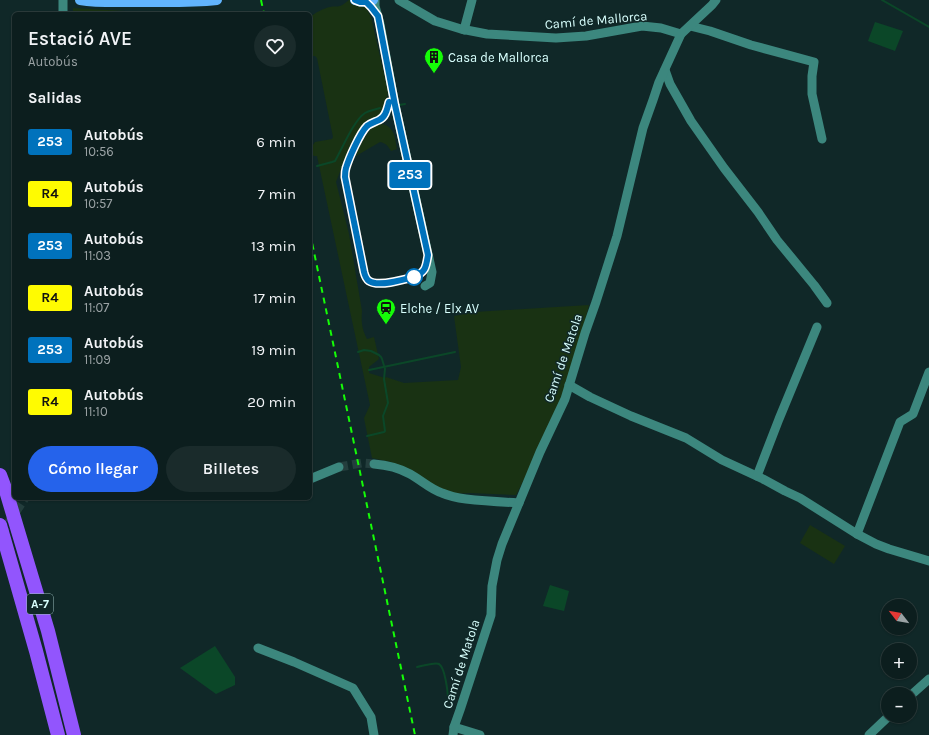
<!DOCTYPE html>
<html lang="es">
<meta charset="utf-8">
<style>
body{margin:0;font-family:Karla,sans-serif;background:#1a2b2b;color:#f1f3f6;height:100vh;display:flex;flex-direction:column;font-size:15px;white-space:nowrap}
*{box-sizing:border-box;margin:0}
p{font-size:13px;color:#9aa2a4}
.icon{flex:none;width:22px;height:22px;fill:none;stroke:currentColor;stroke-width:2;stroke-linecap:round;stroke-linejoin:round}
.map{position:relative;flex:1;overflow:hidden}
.sheet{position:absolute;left:12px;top:12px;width:300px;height:488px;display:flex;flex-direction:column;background:#0c1e1e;border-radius:6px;box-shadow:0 1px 3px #0004,0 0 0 1px #2c3c3c}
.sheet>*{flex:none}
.badge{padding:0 8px;border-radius:3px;font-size:14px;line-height:26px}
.needle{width:26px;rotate:301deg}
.tools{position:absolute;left:881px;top:599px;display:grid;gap:8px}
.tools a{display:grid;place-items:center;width:36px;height:36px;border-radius:50%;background:#0c1e1e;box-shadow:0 1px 3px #0004,0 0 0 1px #2c3c3c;font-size:20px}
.map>.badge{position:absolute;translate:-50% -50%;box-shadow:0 0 0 2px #fff}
h2{padding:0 16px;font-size:15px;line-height:36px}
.round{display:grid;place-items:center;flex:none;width:42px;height:42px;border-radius:21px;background:#1a2b2b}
.summary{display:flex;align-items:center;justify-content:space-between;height:68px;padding:0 16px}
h1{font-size:19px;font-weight:600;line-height:30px}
.cta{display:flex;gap:8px;margin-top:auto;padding:8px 16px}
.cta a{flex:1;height:46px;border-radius:24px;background:#2563eb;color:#fff;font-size:16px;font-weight:600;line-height:46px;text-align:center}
.cta a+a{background:#1a2b2b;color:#f1f3f6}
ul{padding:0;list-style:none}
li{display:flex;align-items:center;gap:12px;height:52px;padding:0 16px}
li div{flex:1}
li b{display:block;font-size:15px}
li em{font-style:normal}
li .badge{min-width:44px;font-weight:700;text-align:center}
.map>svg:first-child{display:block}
</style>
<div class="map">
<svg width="929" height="735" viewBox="0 0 929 735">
<rect width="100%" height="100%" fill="#102828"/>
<g fill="#193213">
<path d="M 349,0 L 353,0 L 364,4 L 371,17 L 388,92 L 385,107 L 381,115 L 367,120 L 357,133 L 351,143 L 336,182 L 349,234 L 362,311 C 361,322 362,329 367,339 L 374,337 L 379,359 L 369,367 L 369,373 L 385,378 L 386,377 L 404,383 L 458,380 L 461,367 L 454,316 L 475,312 L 589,305 L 565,399 L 516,495 L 470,493 L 443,494 L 419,475 L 391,462 L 372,458 L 364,418 L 370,405 L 317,156 L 314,156 L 313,155 L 313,145 L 315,142 L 332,139 L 333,137 L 317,58 L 315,56 L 310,56 L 310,17 C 315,13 324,8 330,7 C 333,6 337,7 340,6 C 343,5 346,2 349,0 Z"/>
<polygon points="73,8 177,14 73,14"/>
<path d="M 379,124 C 394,124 395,137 397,149 L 391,151 C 388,146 386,143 380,142 L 356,156 C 358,149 367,132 373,127 C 374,126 377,125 379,124 Z"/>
<polygon points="810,525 845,546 834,564 800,543"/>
</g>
<g fill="#0b4728">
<polygon points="875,22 903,31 895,51 868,41"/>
<polygon points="550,585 569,591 564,611 543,606"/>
<polygon points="215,646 235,677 235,685 216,694 180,668"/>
</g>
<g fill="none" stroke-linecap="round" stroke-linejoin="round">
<g stroke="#0b4728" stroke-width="2">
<polyline points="882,0 929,27"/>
<polyline points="399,105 405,104"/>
<path d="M 317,166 L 332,162 L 335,161 C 342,149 354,120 365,113 C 370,110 375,110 380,108"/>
<polyline points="358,352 364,350 371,351 379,355 381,357 382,359 385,369 384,379 388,403 383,416 385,431 384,432 367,436"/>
<polyline points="369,370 455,352"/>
<path d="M 417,667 C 422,666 435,662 439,664 C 445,667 448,693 448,700"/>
</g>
<g stroke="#243e3d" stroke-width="9" stroke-dasharray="9 4.5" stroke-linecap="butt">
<polyline points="339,467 362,463 374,464"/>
<polyline points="1,534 25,498"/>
</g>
<g stroke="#3c877e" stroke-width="9">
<polyline points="375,0 375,6 380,24 395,105 432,272 430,283 425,286"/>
<polyline points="399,0 435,21 461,29 487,34 556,38 586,36 642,26 661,28 681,34"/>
<polyline points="63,14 63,0"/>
<polyline points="690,26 710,31 751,45 814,62 812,76 812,94 822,139"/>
<polyline points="464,30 472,0"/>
<polyline points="665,70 670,84 691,121 724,168 758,212 777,240 814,285 827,303"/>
<polyline points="569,385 590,397 631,416 686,438 722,460 763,479 785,491 800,498 857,534 876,544 889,549 929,561"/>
<path d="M 374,464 C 387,465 399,468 410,474 C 421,480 430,489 442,493 C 449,496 458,498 466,499 C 484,501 501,502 519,503"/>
<polyline points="757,476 779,419 817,327"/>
<polyline points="310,479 339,467"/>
<polyline points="857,534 900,422 913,414 929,372"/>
<polyline points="258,648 294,662 353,688 371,717 374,735"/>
<polyline points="910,696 929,679"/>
<polyline points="454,727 480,735"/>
<polyline points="453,735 454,727 460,710 491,615 492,586 497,560 502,544 540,452 565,399 585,333 596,302 617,236 643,128 653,100 659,82 681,34 712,5 716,0"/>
<polyline points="869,735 889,716"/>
</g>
<g stroke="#61b4fd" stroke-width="10">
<path d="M 80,0 C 98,3 117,2 136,2 C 163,2 190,3 217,0"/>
<path d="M 355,0 C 361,2 367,3 373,0"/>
</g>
<g stroke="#9255fd" stroke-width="14">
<polyline points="0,475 6,491 48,631 74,735"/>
<polyline points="0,525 36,651 58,735"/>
</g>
<g stroke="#15fc07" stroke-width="2" stroke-dasharray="6 5" stroke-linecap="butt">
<polyline points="261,0 264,14"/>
<polyline points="310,233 415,735"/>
</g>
</g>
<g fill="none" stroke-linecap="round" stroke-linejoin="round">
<g stroke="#fff" stroke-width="9">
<path id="line" d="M 355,0 L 360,2 L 366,2 L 371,7 L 378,16 L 395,105 L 428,255 C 426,267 426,272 414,277 C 403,280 378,287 369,281 C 366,279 365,276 364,272 L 345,177 C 345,174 345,171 346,168 C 349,158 360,133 367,126 C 371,123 375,122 379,120 C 386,117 387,109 389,102"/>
</g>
<use href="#line" stroke="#0072bc" stroke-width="6"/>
</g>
<defs>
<g id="building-pin" transform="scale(1)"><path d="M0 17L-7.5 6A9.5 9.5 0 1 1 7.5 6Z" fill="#15fc07" stroke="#102828"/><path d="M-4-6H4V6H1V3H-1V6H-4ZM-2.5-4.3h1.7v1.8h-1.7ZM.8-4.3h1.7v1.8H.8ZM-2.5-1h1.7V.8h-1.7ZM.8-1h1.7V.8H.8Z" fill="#111"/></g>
<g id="station-pin" transform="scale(1)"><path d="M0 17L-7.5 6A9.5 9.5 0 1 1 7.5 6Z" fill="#15fc07" stroke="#102828"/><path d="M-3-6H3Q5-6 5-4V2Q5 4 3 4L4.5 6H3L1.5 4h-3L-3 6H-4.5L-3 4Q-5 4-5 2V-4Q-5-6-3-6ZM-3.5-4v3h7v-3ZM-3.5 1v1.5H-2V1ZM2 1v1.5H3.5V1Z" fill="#111"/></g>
</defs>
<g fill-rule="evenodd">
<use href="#building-pin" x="434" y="57"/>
<use href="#station-pin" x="386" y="308"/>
</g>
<circle fill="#fff" stroke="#0072bc" stroke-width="2" cx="414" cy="277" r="8"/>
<g text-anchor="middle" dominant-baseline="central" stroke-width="3" stroke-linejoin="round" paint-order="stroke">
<rect fill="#102828" stroke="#9cbebd" stroke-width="1" x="27" y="594" width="26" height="20" rx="3"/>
<g font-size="12" font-weight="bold" fill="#d8fffd">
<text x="40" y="604">A-7</text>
</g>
<g font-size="13" fill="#d8fffd" stroke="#102828">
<text transform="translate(596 20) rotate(-5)">Camí de Mallorca</text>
<text transform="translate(563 358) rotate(-71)">Camí de Matola</text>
<text transform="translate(461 664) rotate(-72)">Camí de Matola</text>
</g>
<g font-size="13" fill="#d8fffd" stroke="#102828" text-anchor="start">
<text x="448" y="57">Casa de Mallorca</text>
<text x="400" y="308">Elche / Elx AV</text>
</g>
</g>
</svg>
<div class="tools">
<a><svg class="needle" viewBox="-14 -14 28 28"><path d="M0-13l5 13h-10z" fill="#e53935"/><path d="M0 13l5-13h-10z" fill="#9aa2a4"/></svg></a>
<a>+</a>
<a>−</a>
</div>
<b class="badge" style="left:410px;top:175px;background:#0072bc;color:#fff">253</b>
<section class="sheet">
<div class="summary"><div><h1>Estació AVE</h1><p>Autobús</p></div><a class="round"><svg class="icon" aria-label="heart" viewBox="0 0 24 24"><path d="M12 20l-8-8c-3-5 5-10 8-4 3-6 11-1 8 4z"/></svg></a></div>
<h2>Salidas</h2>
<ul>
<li><span class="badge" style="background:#0072bc;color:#fff">253</span><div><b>Autobús</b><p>10:56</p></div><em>6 min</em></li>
<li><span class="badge" style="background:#fffb01;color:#111">R4</span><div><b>Autobús</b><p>10:57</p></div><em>7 min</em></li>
<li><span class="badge" style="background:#0072bc;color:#fff">253</span><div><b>Autobús</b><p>11:03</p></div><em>13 min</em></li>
<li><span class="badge" style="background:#fffb01;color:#111">R4</span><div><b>Autobús</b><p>11:07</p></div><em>17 min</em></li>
<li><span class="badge" style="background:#0072bc;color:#fff">253</span><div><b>Autobús</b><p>11:09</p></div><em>19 min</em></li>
<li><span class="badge" style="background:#fffb01;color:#111">R4</span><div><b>Autobús</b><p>11:10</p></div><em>20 min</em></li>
</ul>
<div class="cta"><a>Cómo llegar</a><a>Billetes</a></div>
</section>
</div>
